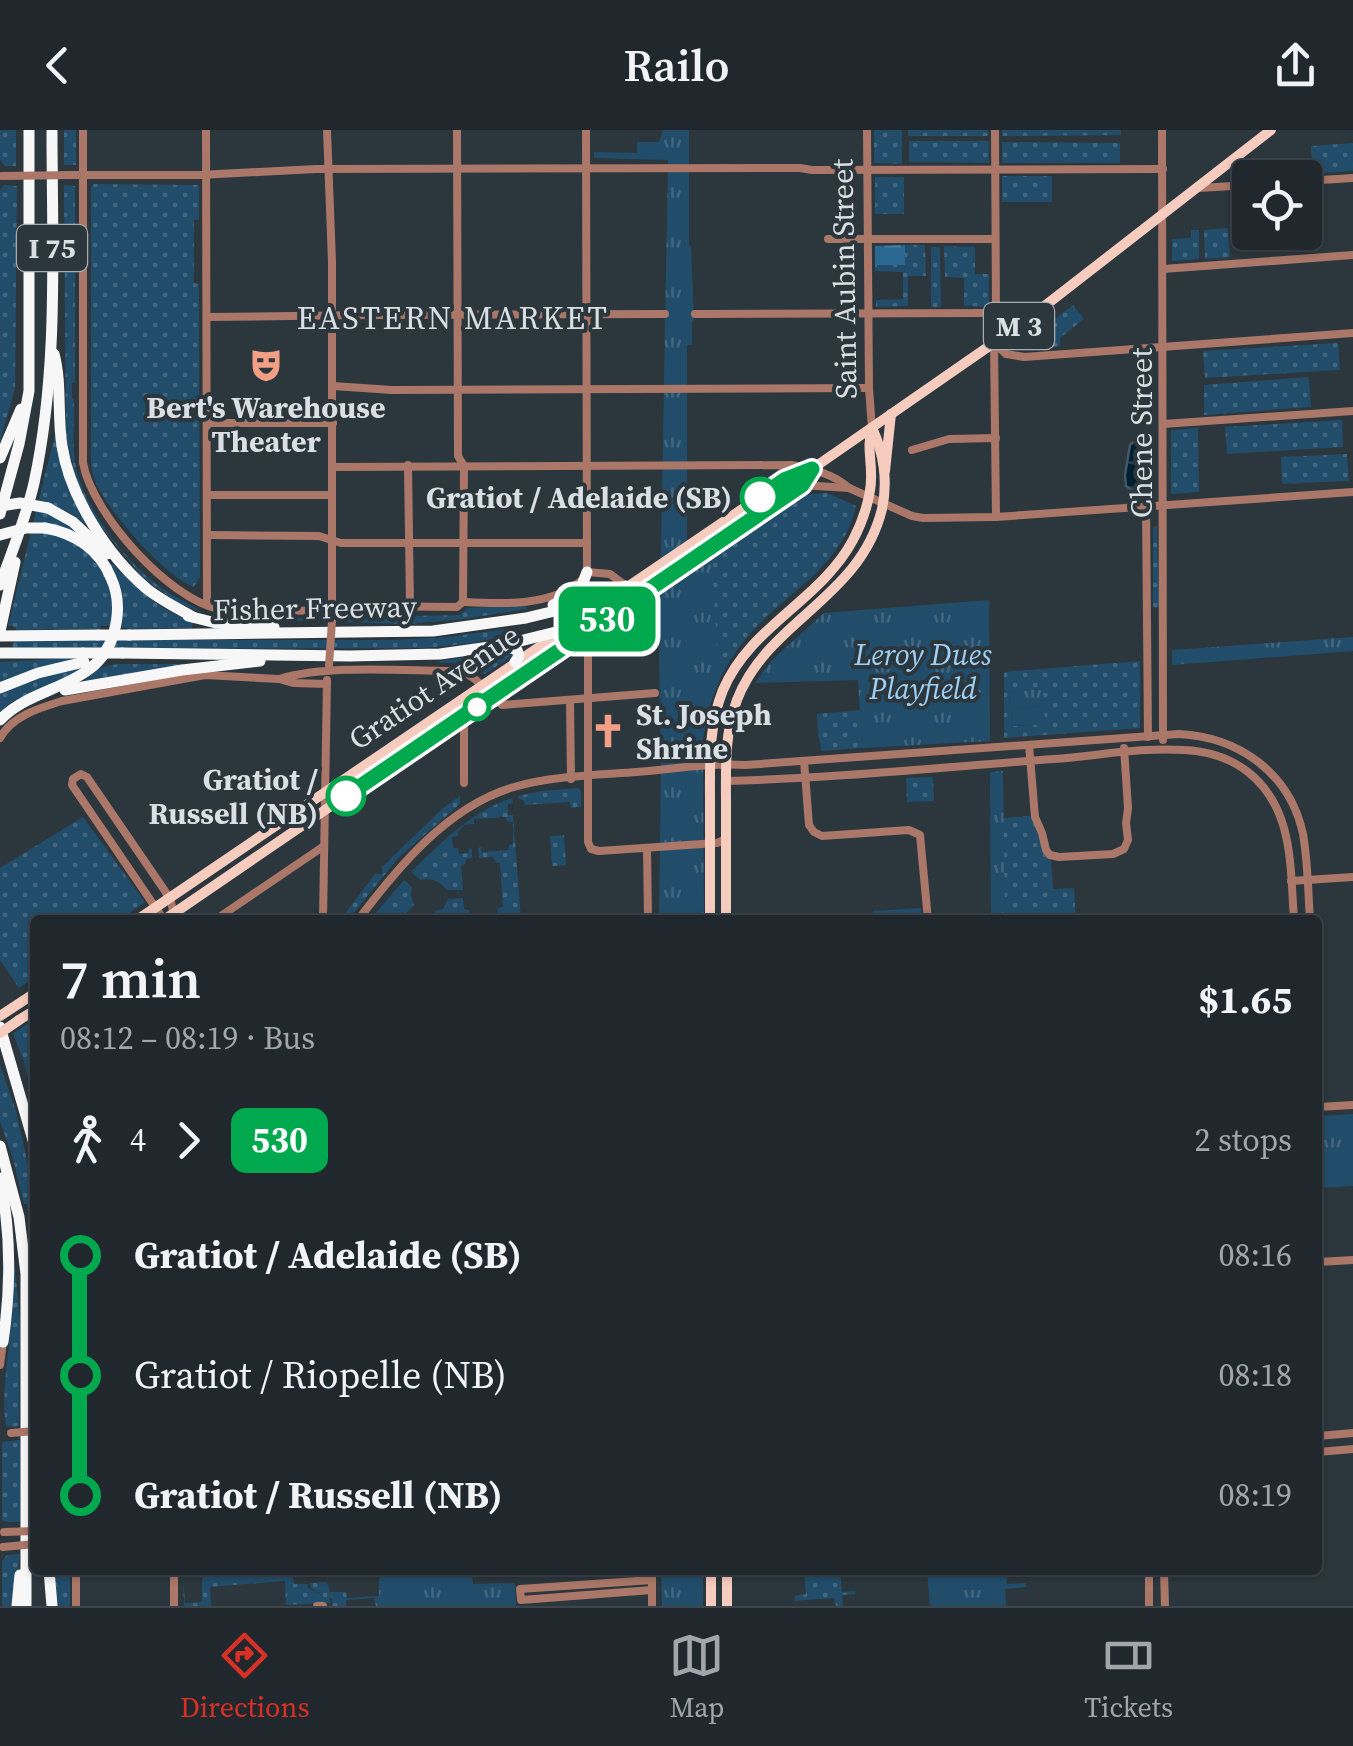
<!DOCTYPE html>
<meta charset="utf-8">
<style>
body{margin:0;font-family:"Source Serif 4",serif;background:#2d343a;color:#f1f3f6;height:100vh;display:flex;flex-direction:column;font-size:38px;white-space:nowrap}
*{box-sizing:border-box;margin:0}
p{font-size:32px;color:#a2a6aa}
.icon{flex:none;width:55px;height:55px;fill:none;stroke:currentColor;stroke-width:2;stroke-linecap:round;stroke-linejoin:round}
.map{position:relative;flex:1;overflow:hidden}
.panel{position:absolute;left:30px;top:785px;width:1292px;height:660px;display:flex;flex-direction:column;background:#20282e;border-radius:10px;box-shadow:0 2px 8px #0004,0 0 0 2px #3d444a}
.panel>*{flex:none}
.badge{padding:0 20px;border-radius:15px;font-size:35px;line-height:65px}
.fabs{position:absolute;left:1232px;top:30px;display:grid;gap:20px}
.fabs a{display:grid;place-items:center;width:90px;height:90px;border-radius:10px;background:#20282e;box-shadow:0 2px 8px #0004,0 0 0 2px #3d444a;font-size:50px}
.map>.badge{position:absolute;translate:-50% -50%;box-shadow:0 0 0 5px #fff}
.legs{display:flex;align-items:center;gap:15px;height:110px;padding:0 30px;font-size:32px}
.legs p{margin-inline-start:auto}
.headline{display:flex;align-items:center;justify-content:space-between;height:170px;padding:0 30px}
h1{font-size:55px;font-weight:600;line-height:75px}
ul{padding:0 30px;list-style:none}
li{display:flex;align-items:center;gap:35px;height:120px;font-size:38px}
li i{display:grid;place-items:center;width:15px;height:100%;margin:0 12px;background:currentColor}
li i::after{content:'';width:25px;height:25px;margin:-12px;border:8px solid;border-radius:50%;background:#20282e}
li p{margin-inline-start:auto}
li:first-child i{background:linear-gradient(#0000 50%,currentColor 0)}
li:last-child i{background:linear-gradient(currentColor 50%,#0000 0)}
header{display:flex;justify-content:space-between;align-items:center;height:130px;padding:0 30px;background:#20282e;font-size:45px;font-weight:600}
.menu{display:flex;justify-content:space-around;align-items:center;height:140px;border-top:2px solid #3d444a;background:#20282e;font-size:28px;color:#a2a6aa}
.menu a{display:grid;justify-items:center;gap:5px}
.menu .on{color:#d93025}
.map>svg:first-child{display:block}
</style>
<header><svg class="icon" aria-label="back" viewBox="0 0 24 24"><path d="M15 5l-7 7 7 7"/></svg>Railo<svg class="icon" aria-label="share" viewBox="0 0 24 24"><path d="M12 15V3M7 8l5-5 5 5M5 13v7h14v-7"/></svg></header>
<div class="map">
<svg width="1353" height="1476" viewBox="0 0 1353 1476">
<defs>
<pattern id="grass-dots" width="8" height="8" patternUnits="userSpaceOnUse" patternTransform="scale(2.5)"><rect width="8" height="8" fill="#224d6a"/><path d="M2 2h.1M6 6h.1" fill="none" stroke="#42667f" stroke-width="1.8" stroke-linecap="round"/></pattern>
<pattern id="forest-firs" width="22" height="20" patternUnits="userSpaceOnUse" patternTransform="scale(2.5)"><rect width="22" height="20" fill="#2a6891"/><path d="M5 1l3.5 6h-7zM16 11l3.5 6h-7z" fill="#487da0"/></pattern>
<pattern id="park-tufts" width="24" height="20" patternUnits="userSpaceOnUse" patternTransform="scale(2.5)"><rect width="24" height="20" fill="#224d6a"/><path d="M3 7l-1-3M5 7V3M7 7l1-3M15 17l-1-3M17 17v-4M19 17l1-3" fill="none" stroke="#42667f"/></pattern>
<pattern id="water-waves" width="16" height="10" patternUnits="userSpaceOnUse" patternTransform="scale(2.5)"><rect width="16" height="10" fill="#001e32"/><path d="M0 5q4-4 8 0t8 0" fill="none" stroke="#253e50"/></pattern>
</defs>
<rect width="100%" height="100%" fill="#2b363d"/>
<g fill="url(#grass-dots)" fill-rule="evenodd">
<polygon points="0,0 16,0 16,36 5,36 0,30"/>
<rect x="64" y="0" width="12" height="35"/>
<polygon points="874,0 902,0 902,34 874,33"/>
<rect x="908" y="0" width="80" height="6"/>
<polygon points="1002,0 1121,0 1121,5 1002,6"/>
<polygon points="909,11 989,11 989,33 909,32"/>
<polygon points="1002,12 1120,13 1120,33 1002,33"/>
<polygon points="1353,13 1353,41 1312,44 1311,16"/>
<rect x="1002" y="46" width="50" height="26"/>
<rect x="875" y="47" width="29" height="37"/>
<path d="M 94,54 L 199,55 L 199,90 L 194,90 L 194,153 L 199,154 L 200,447 L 194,457 C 165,447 104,377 94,348 C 92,344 92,338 91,333 L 91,57 Z"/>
<polygon points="4,55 17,56 15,258 0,312 0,60"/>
<path d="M 64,55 L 75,56 L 75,252 L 72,253 L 72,268 L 74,269 C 74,289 72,312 75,332 C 81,372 120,424 151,450 C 166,463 187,472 204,483 L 178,473 L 143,448 L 103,399 L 92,384 L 76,348 L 66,307 Z"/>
<polygon points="1228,98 1230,127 1205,129 1204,100"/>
<polygon points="1191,100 1199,100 1199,129 1172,131 1172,109 1191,108"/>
<polygon points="905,115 925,115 926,146 908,146 908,176 876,177 876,170 903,169 903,142 875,141 875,135 905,135"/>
<polygon points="944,116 975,117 975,144 989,144 989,177 964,176 964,148 945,147"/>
<polygon points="931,117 940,117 941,177 931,177"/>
<polygon points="1073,175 1084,189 1060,208 1060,216 1046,218 1044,198"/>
<polygon points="1338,213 1340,240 1205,248 1203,221"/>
<polygon points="1309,247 1311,277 1204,285 1204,255"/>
<polygon points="1342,290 1343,317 1227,324 1225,297"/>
<polygon points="1198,298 1199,362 1171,364 1171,300"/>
<path d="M 56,300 C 63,335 68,361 86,392 L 84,394 L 76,386 L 54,375 L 85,407 L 55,395 C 67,411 73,410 86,421 C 108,440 116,468 111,496 L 101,496 L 100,499 L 16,500 L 16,497 L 8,496 Z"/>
<polygon points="1347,324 1349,351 1282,354 1281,327"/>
<path d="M 827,363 L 856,376 C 845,430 794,459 758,495 C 722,532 703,578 701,629 L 705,434 L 801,367 L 811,364 Z"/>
<polygon points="1157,396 1159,477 1155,478 1153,476 1153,398"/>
<path d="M 106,429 C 136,455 154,478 193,492 L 192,498 L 130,499 L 120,497 Z"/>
<polygon points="526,475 527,479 464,489 408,494 239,489 460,485 467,478"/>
<polygon points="511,498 514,502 511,505 473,513 425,518 113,519 116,510 394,510 448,507"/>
<polygon points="14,510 107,510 102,519 12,518"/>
<polygon points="510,520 513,523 511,527 485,544 459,533 440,533 439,531"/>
<polygon points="69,528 69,530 0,553 0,532"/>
<path d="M 1140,531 L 1140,598 L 1004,608 L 1004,542 ZM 1042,559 L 1045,594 L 1012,596 L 1010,562 Z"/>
<polygon points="118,534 187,534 81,554 101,537"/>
<path d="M 87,536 C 80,540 73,545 66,549 C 43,561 20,563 0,582 L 0,563 L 35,548 Z"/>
<polygon points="472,567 479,568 342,661"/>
<polygon points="860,580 862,618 822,621 818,605 817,584"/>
<polygon points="933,647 934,671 907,672 906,648"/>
<polygon points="578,658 581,661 581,677 571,678 570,672 525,675 524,671 518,668 518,666 542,661"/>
<polygon points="460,666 460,674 399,727 348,790 340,790 375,744 382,744 382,737 442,679"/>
<path d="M 512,668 L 513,673 L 508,674 L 508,685 L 513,685 L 521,790 L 461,790 L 460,785 L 436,786 L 435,781 L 443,779 L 448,769 L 463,768 L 464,779 L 469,780 L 470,785 L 497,783 L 498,778 L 503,777 L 500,733 L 495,732 L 493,727 L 479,728 L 478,718 L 481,717 L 482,722 L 508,720 L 509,715 L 513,714 L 513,692 L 507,691 L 506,687 L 474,689 L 474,694 L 464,695 L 458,702 L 458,706 L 452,707 L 453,718 L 458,718 L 459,724 L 468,723 L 469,718 L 472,719 L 472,728 L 466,729 L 465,734 L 461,736 L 463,760 L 447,760 C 439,751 432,747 420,750 L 411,742 C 442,712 470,682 512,668 Z"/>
<polygon points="1032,686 1041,709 1043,723 1051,730 1053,759 1074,758 1076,790 999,790 1003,688"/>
<polygon points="83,687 145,772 119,790 35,790 35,847 19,858 0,830 0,738"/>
<polygon points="564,705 566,735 552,736 550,706"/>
<polygon points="404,750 412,757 411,765 414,775 400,790 370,790"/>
<polygon points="921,778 922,790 871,790 873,781"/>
<polygon points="35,889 35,974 24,932 13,903"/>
<polygon points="0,935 16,981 30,1044 35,1098 35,1148 27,1074 24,1074 13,1029 0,991"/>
<path d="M 15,1139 L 20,1192 L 19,1296 L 7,1297 C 0,1278 9,1219 11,1195 C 14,1177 14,1158 13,1140 Z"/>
<polygon points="20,1310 20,1392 7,1392 2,1390 2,1312"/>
<polygon points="20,1424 14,1476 2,1476 2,1431 7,1425"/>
<polygon points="55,1440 70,1440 70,1476 56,1476"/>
<polygon points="209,1440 298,1440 299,1445 293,1446 294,1454 307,1454 308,1458 322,1465 311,1458 310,1453 327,1452 330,1462 346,1462 347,1468 379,1466 379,1440 387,1476 376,1476 374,1468 346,1470 346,1476 332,1476 332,1469 329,1467 331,1473 286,1475 285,1451 210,1457 211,1476 184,1476 183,1448 185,1473 202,1472 202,1447 209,1447"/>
<polygon points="804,1440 840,1440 842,1462 855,1461 855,1464 842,1465 843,1476 836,1476 834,1468 794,1471 795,1466 806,1464"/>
</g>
<polygon fill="url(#forest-firs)" points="905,115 905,135 875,135 875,116"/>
<g fill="url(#park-tufts)">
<polygon points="663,0 689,0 689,115 691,116 694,190 692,191 692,215 687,215 687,443 712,430 718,535 717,556 709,578 702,615 703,645 704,790 659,790 661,635 658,465 661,421 668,30 594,28 594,22 637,23 637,12 659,12"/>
<polygon points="989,470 990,611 862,618 858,550 755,553 772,530 824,483"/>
<polygon points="1353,507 1353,521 1172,535 1172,520"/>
<polygon points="1043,559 1044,576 1011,578 1010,562"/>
<polygon points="1003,641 1005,790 991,790 990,642"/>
<polygon points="1353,984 1353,1056 1318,1058 1318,986"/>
<polygon points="379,1440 472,1440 473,1454 515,1453 516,1476 379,1476"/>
<polygon points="661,1440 703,1440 703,1476 662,1476"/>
<polygon points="927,1440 1006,1440 1007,1454 1026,1453 1026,1457 1005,1459 1006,1476 930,1476"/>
</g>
<g fill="#224d6a">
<polygon points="1044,576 1045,594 1012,596 1011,578"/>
<rect x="964" y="1440" width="25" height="20"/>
</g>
<polygon fill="url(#water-waves)" stroke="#415867" stroke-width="2.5" points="1138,308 1146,309 1149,313 1151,350 1147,358 1133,361 1126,356 1125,345 1130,315"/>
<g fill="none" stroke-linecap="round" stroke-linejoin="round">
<g stroke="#aa7768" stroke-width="8">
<path d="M 83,0 L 83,333 C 92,383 168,469 219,479 L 321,481 L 362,476 L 457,477 L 463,472 C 502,474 550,477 582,450"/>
<polyline points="206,0 207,475"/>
<polyline points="327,0 332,132 332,491"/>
<polyline points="457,0 458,326 464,336 463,472"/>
<polyline points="586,0 587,442"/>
<polyline points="867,0 869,258 872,298"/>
<polyline points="995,0 996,183 994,213 996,387"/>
<polyline points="1162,0 1163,610"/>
<polyline points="74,45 200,45 316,39 800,38 812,40 1163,39"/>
<polyline points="1305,51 1353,48"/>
<polyline points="1199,58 1250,55"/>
<polyline points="828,109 995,109"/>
<polyline points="1163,139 1353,125"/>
<polyline points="695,184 996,183"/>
<polyline points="374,185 665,184"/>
<polyline points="207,187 368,185"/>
<polyline points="994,213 1006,224 1024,227 1353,203"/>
<polyline points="333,256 392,260 869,258"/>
<polyline points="207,293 333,293"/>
<polyline points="1163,294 1353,281"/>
<polyline points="912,320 949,309 996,308"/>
<polyline points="408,335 410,476"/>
<path d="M 332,337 L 792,335 C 812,339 834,344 849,358 L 912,386 L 923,388 L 996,387 L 1353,362"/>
<polyline points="801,355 849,358"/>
<polyline points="207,365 332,365"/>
<polyline points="1146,376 1148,607"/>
<polyline points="207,405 319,406 341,413 587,413"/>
<polyline points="587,442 610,444 626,456"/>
<polyline points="588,516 588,712 591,719 599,721 717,713 726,709"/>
<path d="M 327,554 L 293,553 L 279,549 C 329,534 405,541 459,541 C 477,545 487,564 502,575 L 655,563"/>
<polyline points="570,570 571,649"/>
<polyline points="464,585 464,653"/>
<path d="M 0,608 C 12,586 39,578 62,571 L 205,545 L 279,549"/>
<polyline points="1029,615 1035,687 1042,703 1046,720 1050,725 1059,727 1113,724 1124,719 1128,710 1126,693 1128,678 1124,618"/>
<polyline points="804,631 809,695 814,702 822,706 909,700 920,705 928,790"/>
<path d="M 726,651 C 836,648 945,637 1054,629 C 1097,626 1141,617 1184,620 C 1207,621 1230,628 1248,642 C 1294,678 1290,737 1294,790"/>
<polyline points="647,718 648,790"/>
<polyline points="1291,751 1353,747"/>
<polyline points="164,790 72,655 73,649 81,644 87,647 165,761 171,772 174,785"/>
<polyline points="215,790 324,716"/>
<polyline points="323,790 327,550"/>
<path d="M 358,790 C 398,737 448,676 514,657 C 551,646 598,645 637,642 C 672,639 709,633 745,635 L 1179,604 C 1239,607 1290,643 1303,704 C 1308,732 1308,762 1310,790"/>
<polyline points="1318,977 1353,975"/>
<polyline points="1318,1132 1353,1130"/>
<polyline points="0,1235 3,1212"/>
<polyline points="1318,1306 1353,1303"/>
<polyline points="1318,1322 1353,1319"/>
<polyline points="76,1440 76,1476"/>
<polyline points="174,1440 174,1476"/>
<polyline points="1149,1440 1149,1476"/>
<polyline points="1164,1440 1165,1476"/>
<polyline points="652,1460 521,1470 520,1459 652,1450"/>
<polyline points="317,1476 323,1476"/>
<polyline points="652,1476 652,1440"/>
</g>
<g stroke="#f6ccbf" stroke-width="10">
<polyline points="885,341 891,284"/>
<polyline points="137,790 785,350 812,339 1024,192 1271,0"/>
<polyline points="164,790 801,355 811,340"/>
<path d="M 710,790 C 710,751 710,713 710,674 C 710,635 708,597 723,560 C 750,496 821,470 853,410 C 863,391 872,365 871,344 C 871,326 867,316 872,298"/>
<path d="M 726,790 C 726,752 726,714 726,676 C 726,640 724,604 737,570 C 767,491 860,469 882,379 C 888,352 884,323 872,298"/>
<polyline points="0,886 35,863"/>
<polyline points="19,890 35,880"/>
<polyline points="711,1440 711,1476"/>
<polyline points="727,1440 727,1476"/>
</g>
<g stroke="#f7f7f7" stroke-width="11">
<path d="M 54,224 C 62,254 57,285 62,316 C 70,367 107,425 147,459 C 161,470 177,478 193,487"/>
<polyline points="0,328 21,279"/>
<polyline points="48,378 73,392 107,424"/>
<polyline points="0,384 19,314 29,261 29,0"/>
<path d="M 0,455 C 12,421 26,388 34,353 C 59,238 52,117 52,0"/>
<polyline points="553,475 579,463 587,442"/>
<polyline points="188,486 216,493 274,497"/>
<polyline points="0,501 15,432"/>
<polyline points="129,505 433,501 526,488 567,478 601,463 626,456"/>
<polyline points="0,506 98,505"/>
<polyline points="504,515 517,520 519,526 515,532"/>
<polyline points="0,523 83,523"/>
<polyline points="122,523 350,526 440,524 504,515 604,490"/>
<polyline points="0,558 38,543 84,532"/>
<polyline points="65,560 182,540 260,531"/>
<path d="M 0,590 C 35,553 99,559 114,502 C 119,484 119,465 111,448 C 100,420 75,403 45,398"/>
<polyline points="0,897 35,1017"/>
<polyline points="0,1016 19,1087 26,1144 26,1476"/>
<path d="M 0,1048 C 11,1102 11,1158 3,1212"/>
<polyline points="49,1440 52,1476"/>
<polyline points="17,1476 20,1445"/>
</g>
<g stroke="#aa7768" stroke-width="8">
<polyline points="2,46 74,45"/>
<polyline points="329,536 332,491"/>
<polyline points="11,1303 35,1301"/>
<polyline points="4,1402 35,1401"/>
<polyline points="3,1417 35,1414"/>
</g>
<polyline stroke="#f6ccbf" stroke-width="10" points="0,903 19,890"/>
<g stroke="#f7f7f7" stroke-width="11">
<polyline points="0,376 20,373 48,378"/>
<polyline points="0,405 26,398 45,398"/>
<polyline points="98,505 129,505"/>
<polyline points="83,523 122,523"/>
</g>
</g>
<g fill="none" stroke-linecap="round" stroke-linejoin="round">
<g stroke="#fff" stroke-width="22">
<polyline id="line-1" points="346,666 802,355 812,339 784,350 760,367"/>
</g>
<use href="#line-1" stroke="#00a94e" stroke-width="15"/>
</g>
<defs>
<g id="theatre-bare" transform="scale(2.7)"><path d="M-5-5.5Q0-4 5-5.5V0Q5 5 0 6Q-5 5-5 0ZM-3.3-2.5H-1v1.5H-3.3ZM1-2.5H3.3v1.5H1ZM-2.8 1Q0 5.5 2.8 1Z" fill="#f39f85" stroke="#2b363d" stroke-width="2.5" paint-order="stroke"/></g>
<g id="church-bare" transform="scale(2.7)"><path d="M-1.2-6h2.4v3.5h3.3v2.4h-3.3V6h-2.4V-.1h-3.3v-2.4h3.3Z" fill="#f39f85" stroke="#2b363d" stroke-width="2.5" paint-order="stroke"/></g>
</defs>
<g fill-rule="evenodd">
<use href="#theatre-bare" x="266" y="235"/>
<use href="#church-bare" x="608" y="601"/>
</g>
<g fill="#fff" stroke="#00a94e" stroke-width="5">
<circle cx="760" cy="367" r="18"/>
<circle cx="477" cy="577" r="12"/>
<circle cx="346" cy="666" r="18"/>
</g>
<g text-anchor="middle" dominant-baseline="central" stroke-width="8" stroke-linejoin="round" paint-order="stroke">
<g fill="#2b363d" stroke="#a5acb2" stroke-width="2.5">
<rect x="17" y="95" width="70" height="46" rx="8"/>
<rect x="984" y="173" width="70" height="46" rx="8"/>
</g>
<g font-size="28" font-weight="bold" fill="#d9dfe4">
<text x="52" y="118">I 75</text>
<text x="1019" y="196">M 3</text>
</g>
<g font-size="30" fill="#d9dfe4" stroke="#2b363d">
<text transform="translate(844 149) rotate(-91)">Saint Aubin Street</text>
<text transform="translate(1141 303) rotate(-90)">Chene Street</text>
<text transform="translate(315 478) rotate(-1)">Fisher Freeway</text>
<text transform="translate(434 557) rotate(-34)">Gratiot Avenue</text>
</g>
<g font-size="30" font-weight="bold" fill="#d9dfe4" stroke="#2b363d">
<text x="266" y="277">Bert's Warehouse<tspan x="266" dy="34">Theater</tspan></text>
<text x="636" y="584" text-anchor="start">St. Joseph<tspan x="636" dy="34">Shrine</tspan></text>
</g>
<g font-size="30" font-weight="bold" fill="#d9dfe4" stroke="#2b363d" text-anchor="end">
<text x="732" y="367">Gratiot / Adelaide (SB)</text>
<text x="318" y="649">Gratiot /<tspan x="318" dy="34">Russell (NB)</tspan></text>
</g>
<g font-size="30" font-style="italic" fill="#9ecff4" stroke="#2b363d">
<text x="923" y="524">Leroy Dues<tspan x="923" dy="34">Playfield</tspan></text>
</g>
<g font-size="32" letter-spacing="2.5" fill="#d9dfe4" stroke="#2b363d">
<text x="453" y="188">EASTERN MARKET</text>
</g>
</g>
</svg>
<div class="fabs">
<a><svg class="icon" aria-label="locate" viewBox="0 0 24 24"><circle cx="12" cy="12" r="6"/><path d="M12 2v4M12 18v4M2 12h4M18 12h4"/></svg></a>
</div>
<b class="badge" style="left:607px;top:489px;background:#00a94e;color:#fff">530</b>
<section class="panel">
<div class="headline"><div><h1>7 min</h1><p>08:12 – 08:19 · Bus</p></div><b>$1.65</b></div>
<div class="legs"><svg class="icon" aria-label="walk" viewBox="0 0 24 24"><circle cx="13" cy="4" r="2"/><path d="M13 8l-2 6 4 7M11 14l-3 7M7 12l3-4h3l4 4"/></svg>4<svg class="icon" aria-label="forward" viewBox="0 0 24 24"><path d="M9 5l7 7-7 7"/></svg><b class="badge" style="background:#00a94e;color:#fff">530</b><p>2 stops</p></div>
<ul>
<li><i style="color:#00a94e"></i><b>Gratiot / Adelaide (SB)</b><p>08:16</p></li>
<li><i style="color:#00a94e"></i><span>Gratiot / Riopelle (NB)</span><p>08:18</p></li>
<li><i style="color:#00a94e"></i><b>Gratiot / Russell (NB)</b><p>08:19</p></li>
</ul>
</section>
</div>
<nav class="menu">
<a class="on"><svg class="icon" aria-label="directions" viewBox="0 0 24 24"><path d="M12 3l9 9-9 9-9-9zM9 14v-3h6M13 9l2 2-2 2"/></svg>Directions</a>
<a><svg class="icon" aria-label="map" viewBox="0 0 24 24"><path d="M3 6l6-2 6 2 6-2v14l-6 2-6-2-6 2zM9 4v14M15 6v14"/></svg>Map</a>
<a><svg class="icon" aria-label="tickets" viewBox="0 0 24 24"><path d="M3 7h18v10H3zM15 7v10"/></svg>Tickets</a>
</nav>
